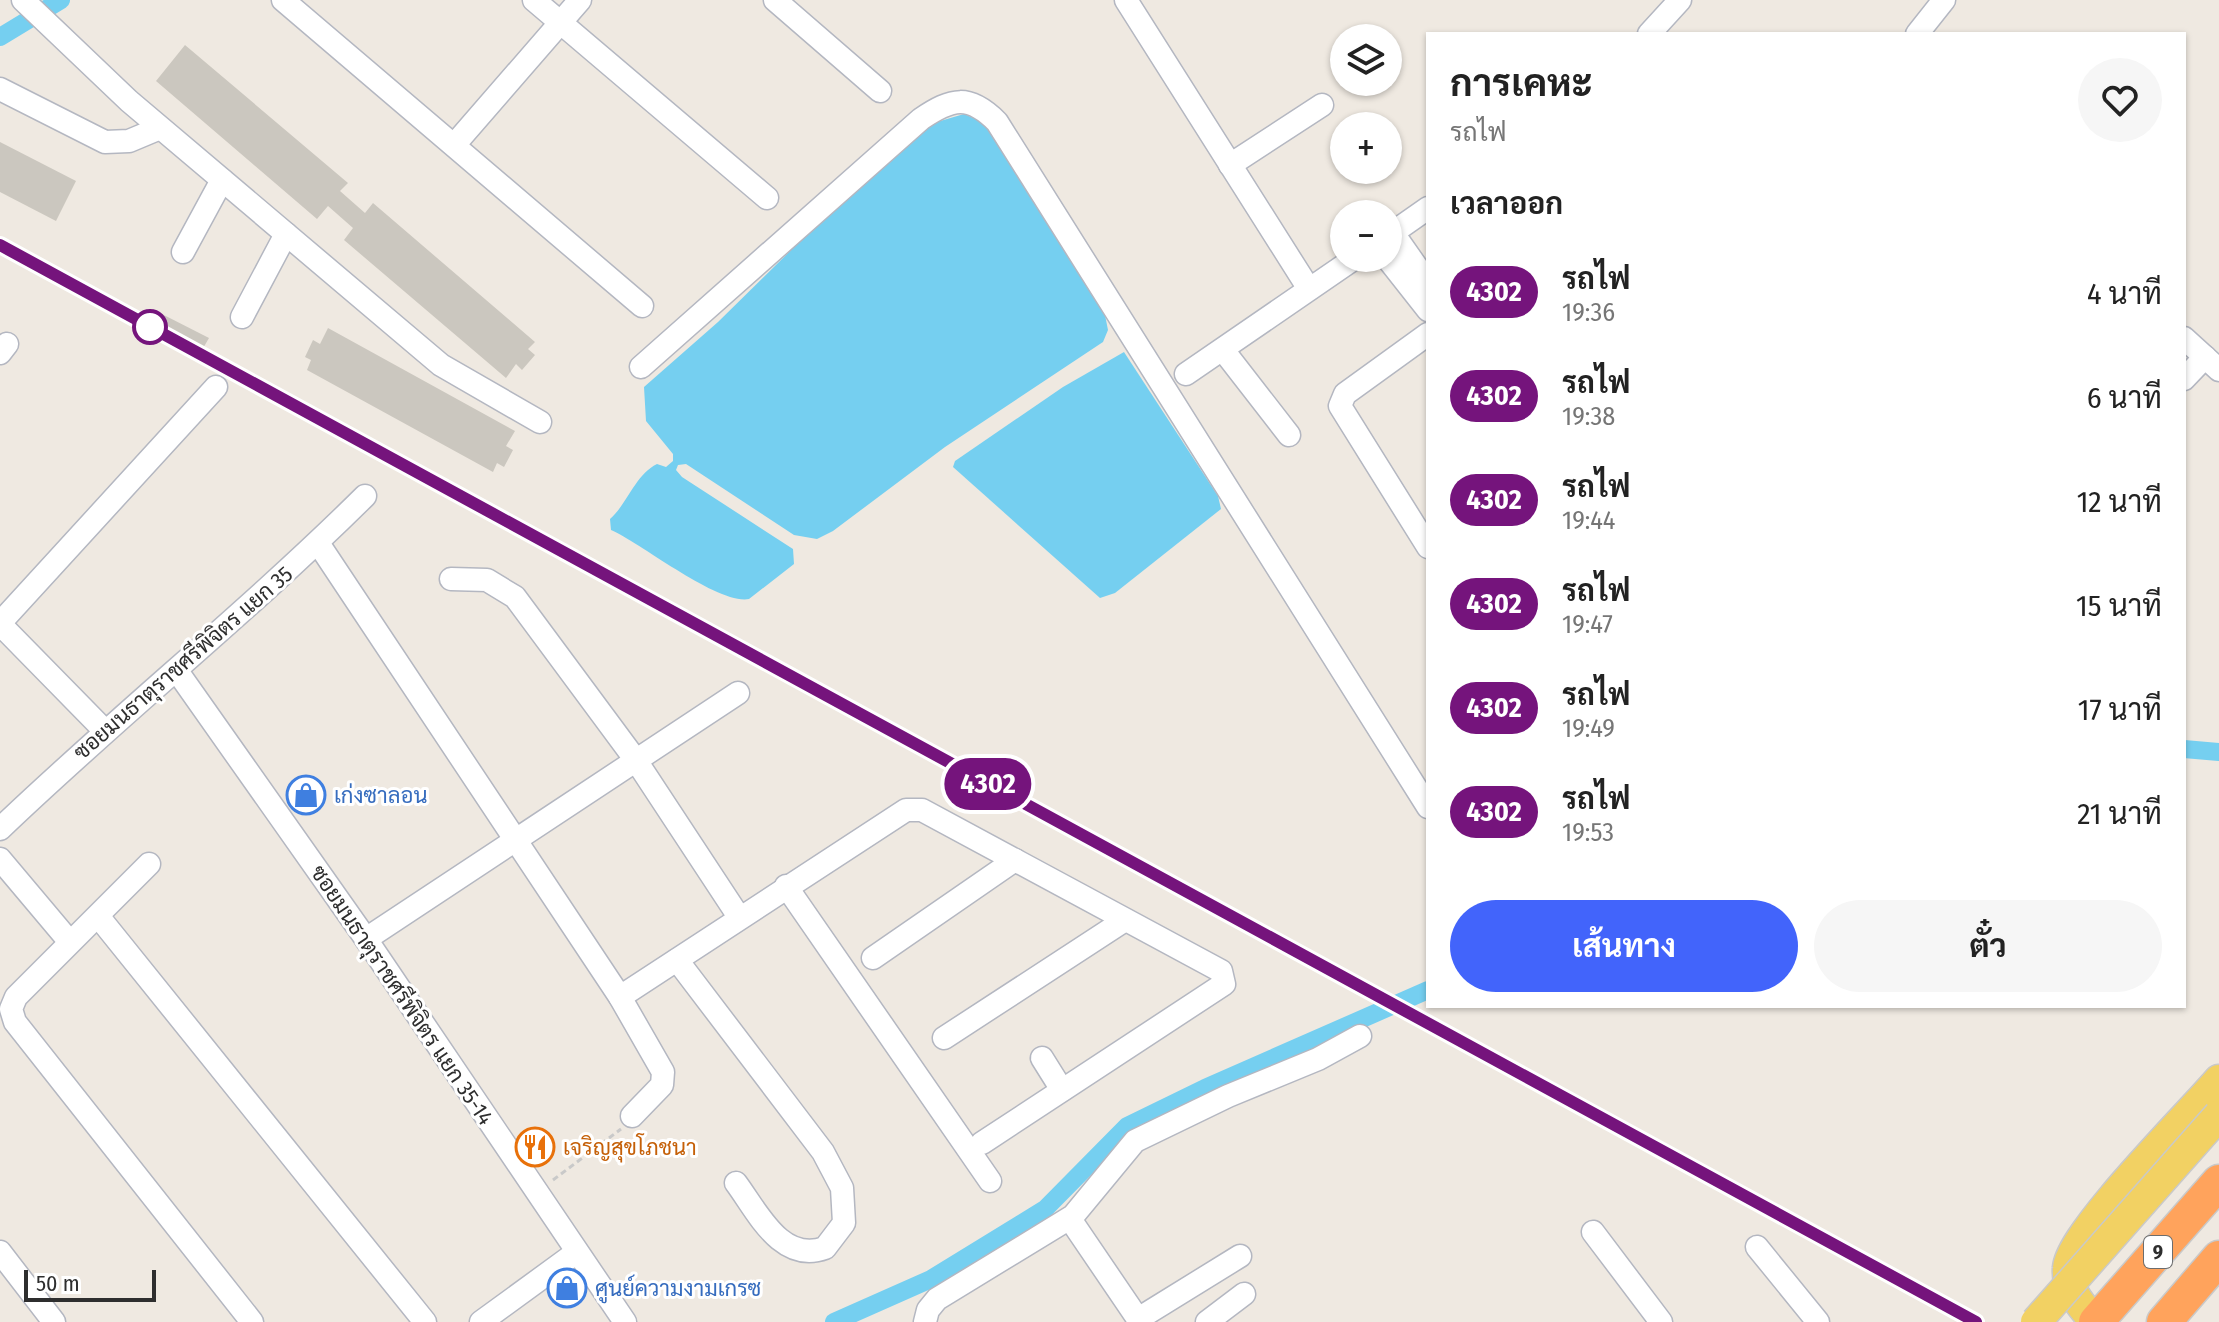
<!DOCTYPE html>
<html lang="th">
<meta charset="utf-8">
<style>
body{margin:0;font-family:"Fira Sans Condensed",Sarabun,sans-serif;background:#f6f6f6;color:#222;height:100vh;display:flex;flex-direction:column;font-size:30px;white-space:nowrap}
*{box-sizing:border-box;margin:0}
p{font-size:26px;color:#767676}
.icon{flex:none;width:44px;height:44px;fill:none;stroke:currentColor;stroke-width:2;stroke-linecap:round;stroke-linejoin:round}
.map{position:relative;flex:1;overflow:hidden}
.side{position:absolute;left:1426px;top:32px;width:760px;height:976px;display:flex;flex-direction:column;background:#fff;border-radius:0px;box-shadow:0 2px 6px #0004}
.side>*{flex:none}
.badge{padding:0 16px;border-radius:26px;font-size:28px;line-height:52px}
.buttons{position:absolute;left:1330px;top:24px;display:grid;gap:16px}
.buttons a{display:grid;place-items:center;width:72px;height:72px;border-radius:50%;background:#fff;box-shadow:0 2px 6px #0004;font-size:40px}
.scale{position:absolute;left:24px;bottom:20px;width:132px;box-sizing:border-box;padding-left:8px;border:4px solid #2e2e2e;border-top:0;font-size:22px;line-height:28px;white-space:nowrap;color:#2e2e2e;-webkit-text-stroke:6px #fff;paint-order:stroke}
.map>.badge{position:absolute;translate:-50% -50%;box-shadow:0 0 0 4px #fff}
h2{padding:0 24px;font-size:30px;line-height:72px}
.round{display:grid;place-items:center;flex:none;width:84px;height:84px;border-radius:42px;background:#f6f6f6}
.overview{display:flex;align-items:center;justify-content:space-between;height:136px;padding:0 24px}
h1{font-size:38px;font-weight:700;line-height:60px}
.action{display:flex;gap:16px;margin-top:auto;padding:16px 24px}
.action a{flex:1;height:92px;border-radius:48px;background:#4264fb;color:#fff;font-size:32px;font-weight:700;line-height:92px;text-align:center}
.action a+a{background:#f6f6f6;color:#222}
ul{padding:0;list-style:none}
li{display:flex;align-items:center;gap:24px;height:104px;padding:0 24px}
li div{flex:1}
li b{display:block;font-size:30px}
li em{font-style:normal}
li .badge{min-width:88px;font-weight:700;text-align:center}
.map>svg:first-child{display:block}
</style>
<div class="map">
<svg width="2219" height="1322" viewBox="0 0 2219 1322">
<rect width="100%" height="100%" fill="#efe9e1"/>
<g fill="#75cff0">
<path d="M 964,114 L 983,122 L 1001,142 L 1105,315 L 1108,330 L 1103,342 L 945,447 L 833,531 L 817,539 L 794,535 L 686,464 L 678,465 L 676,470 L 682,477 L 793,549 L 794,564 L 749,599 C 718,605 641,543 611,530 L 610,519 C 628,503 635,475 657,464 L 666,467 L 673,461 L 673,454 L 646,421 L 644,387 L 718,322 L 841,201 L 930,124 Z"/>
<polygon points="1124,352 1218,496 1221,509 1115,593 1100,598 953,467 955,461 1063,387"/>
</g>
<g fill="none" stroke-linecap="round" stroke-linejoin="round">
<g stroke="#75cff0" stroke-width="18">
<polyline points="0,37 61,0"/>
<polyline points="2184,749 2219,752"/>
<polyline points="834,1322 931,1279 1045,1209 1127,1126 1205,1088 1428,990"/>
</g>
</g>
<g fill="#cbc7bf">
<polygon points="185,45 348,183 340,191 365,213 373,203 535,342 528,349 535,355 522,370 516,364 506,378 344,240 353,228 328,206 317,219 156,81"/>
<polygon points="0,142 76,181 56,221 0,192"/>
<polygon points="156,311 209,338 202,350 150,323"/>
<polygon points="328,328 515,431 506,446 513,450 504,467 497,463 493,472 307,370 311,360 305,357 313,340 320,344"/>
</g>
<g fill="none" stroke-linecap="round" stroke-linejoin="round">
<g stroke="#b4b7c1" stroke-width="25">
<g id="minor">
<polyline points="23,0 129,101 441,365 540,422"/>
<polyline points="283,0 642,306"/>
<polyline points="534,0 767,198"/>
<polyline points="775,0 880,91"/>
<polyline points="1126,0 1309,289"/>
<polyline points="1649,34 1680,0"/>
<polyline points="1917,34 1944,0"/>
<polyline points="0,89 105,142 129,141 160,128"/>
<polyline points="455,144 580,0"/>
<polyline points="1230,165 1322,105"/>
<polyline points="1393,233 1428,283"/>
<polyline points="1388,236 1428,208"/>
<polyline points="183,252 222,180"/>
<polyline points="1387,258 1428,310"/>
<polyline points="242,317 286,234"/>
<polyline points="1428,334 1345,394 1340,406 1428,547"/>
<polyline points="2184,338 2219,370"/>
<polyline points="1223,350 1289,435"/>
<polyline points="0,353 7,344"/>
<path d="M 641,367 L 921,119 C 952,98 969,94 997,122 L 1428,807"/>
<polyline points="1186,374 1355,258"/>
<polyline points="2184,379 2205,357"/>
<polyline points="318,543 620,997 663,1072 662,1085 632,1116"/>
<polyline points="451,579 487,580 515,597 635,759 739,917"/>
<polyline points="0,623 216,387"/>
<polyline points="0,624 104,730"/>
<polyline points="177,671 366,939 625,1322"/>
<path d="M 0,829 C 119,715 248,612 365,496"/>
<polyline points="0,859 69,941"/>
<polyline points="149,864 16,997 11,1009 15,1022 252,1322"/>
<polyline points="786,886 990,1181"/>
<polyline points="98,916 425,1322"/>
<polyline points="366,939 738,693"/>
<polyline points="873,958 1015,860"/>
<path d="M 677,960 L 823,1152 L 842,1188 L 844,1223 L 825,1248 C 781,1264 757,1211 736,1183"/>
<polyline points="620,997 906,810 922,810 1221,971 1224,984 982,1143"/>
<polyline points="944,1038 1125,920"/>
<polyline points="1042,1058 1062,1090"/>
<polyline points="1070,1219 1140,1322"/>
<polyline points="1593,1232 1661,1322"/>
<polyline points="1757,1247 1818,1322"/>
<polyline points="0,1252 54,1322"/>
<polyline points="1138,1319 1240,1256"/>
<polyline points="481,1322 577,1252"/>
<polyline points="925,1322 928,1310 937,1299 1073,1216 1135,1141 1228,1096 1318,1059 1360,1036"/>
<polyline points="1207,1322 1244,1294"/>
</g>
</g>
<g stroke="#c9c9c9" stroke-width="33">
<path id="major" d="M 2095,1322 C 2082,1306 2066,1290 2068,1268 C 2070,1233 2191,1113 2219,1080"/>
</g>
<g stroke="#c9c9c9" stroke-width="37">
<g id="highway">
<polyline points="2096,1322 2219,1182"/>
<polyline points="2164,1322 2219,1258"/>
</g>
</g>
<polyline stroke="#c9c9c9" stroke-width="3" stroke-dasharray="6 4" stroke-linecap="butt" points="553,1180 621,1129"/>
<use href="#minor" stroke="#fff" stroke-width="22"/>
<use href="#major" stroke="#f2d163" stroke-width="30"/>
<use href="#highway" stroke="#ffa35c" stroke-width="34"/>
<g stroke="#a3a6b8" stroke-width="8">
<polyline id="rail" points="0,245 1976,1322"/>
</g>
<use href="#rail" stroke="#fff" stroke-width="5" stroke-dasharray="15" stroke-linecap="butt"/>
<g stroke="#c9c9c9" stroke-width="33" stroke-linecap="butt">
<polyline id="major-bridge" points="2036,1322 2219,1115"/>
</g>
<use href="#major-bridge" stroke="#f2d163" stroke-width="30"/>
</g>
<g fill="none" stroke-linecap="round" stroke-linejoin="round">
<g stroke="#fff" stroke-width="18">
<polyline id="line" points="0,245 1976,1322"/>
</g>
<use href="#line" stroke="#75147c" stroke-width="12"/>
</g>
<defs>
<g id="shop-ring" transform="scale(2)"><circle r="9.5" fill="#fff" stroke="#3f7fe0" stroke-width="1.5"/><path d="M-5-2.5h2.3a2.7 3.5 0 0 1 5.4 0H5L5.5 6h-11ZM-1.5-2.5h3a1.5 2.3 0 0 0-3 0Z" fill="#3f7fe0"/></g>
<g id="restaurant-ring" transform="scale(2)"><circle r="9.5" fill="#fff" stroke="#e8710a" stroke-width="1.5"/><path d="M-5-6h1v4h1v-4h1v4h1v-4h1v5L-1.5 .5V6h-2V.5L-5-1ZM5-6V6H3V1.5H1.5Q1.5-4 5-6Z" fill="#e8710a"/></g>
</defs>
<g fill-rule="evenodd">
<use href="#shop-ring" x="306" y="795"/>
<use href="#restaurant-ring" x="535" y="1147"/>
<use href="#shop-ring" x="567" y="1288"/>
</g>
<circle fill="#fff" stroke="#75147c" stroke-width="4" cx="150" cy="327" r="16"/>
<g text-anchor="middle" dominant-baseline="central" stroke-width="6" stroke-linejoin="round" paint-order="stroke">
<rect fill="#fff" stroke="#6d6d6d" stroke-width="2" x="2144" y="1236" width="28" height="32" rx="6"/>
<g font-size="20" font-weight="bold" fill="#2e2e2e">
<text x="2158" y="1252">9</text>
</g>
<g font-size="22" fill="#2e2e2e" stroke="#fff">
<text transform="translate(183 663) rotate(-41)">ซอยมนธาตุราชศรีพิจิตร แยก 35</text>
<text transform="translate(402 995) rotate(56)">ซอยมนธาตุราชศรีพิจิตร แยก 35-14</text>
</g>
<g font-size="22" fill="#366cbe" stroke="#fff" text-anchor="start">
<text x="334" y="795">เก่งซาลอน</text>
<text x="595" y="1288">ศูนย์ความงามเกรซ</text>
</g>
<g font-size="22" fill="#c56008" stroke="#fff" text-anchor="start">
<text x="563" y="1147">เจริญสุขโภชนา</text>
</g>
</g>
</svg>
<div class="buttons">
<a><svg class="icon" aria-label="layers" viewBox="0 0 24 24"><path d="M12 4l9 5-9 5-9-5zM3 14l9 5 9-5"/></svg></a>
<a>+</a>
<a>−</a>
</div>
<div class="scale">50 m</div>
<b class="badge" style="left:988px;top:784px;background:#75147c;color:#fff">4302</b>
<section class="side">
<div class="overview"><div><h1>การเคหะ</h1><p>รถไฟ</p></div><a class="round"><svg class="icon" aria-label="heart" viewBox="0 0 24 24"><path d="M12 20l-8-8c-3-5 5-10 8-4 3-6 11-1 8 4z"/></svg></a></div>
<h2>เวลาออก</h2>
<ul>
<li><span class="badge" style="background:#75147c;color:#fff">4302</span><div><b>รถไฟ</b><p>19:36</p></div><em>4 นาที</em></li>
<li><span class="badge" style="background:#75147c;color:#fff">4302</span><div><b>รถไฟ</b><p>19:38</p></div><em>6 นาที</em></li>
<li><span class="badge" style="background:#75147c;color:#fff">4302</span><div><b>รถไฟ</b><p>19:44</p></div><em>12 นาที</em></li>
<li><span class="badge" style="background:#75147c;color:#fff">4302</span><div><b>รถไฟ</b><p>19:47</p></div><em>15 นาที</em></li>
<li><span class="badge" style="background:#75147c;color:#fff">4302</span><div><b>รถไฟ</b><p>19:49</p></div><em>17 นาที</em></li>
<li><span class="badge" style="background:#75147c;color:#fff">4302</span><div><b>รถไฟ</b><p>19:53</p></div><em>21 นาที</em></li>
</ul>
<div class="action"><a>เส้นทาง</a><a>ตั๋ว</a></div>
</section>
</div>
